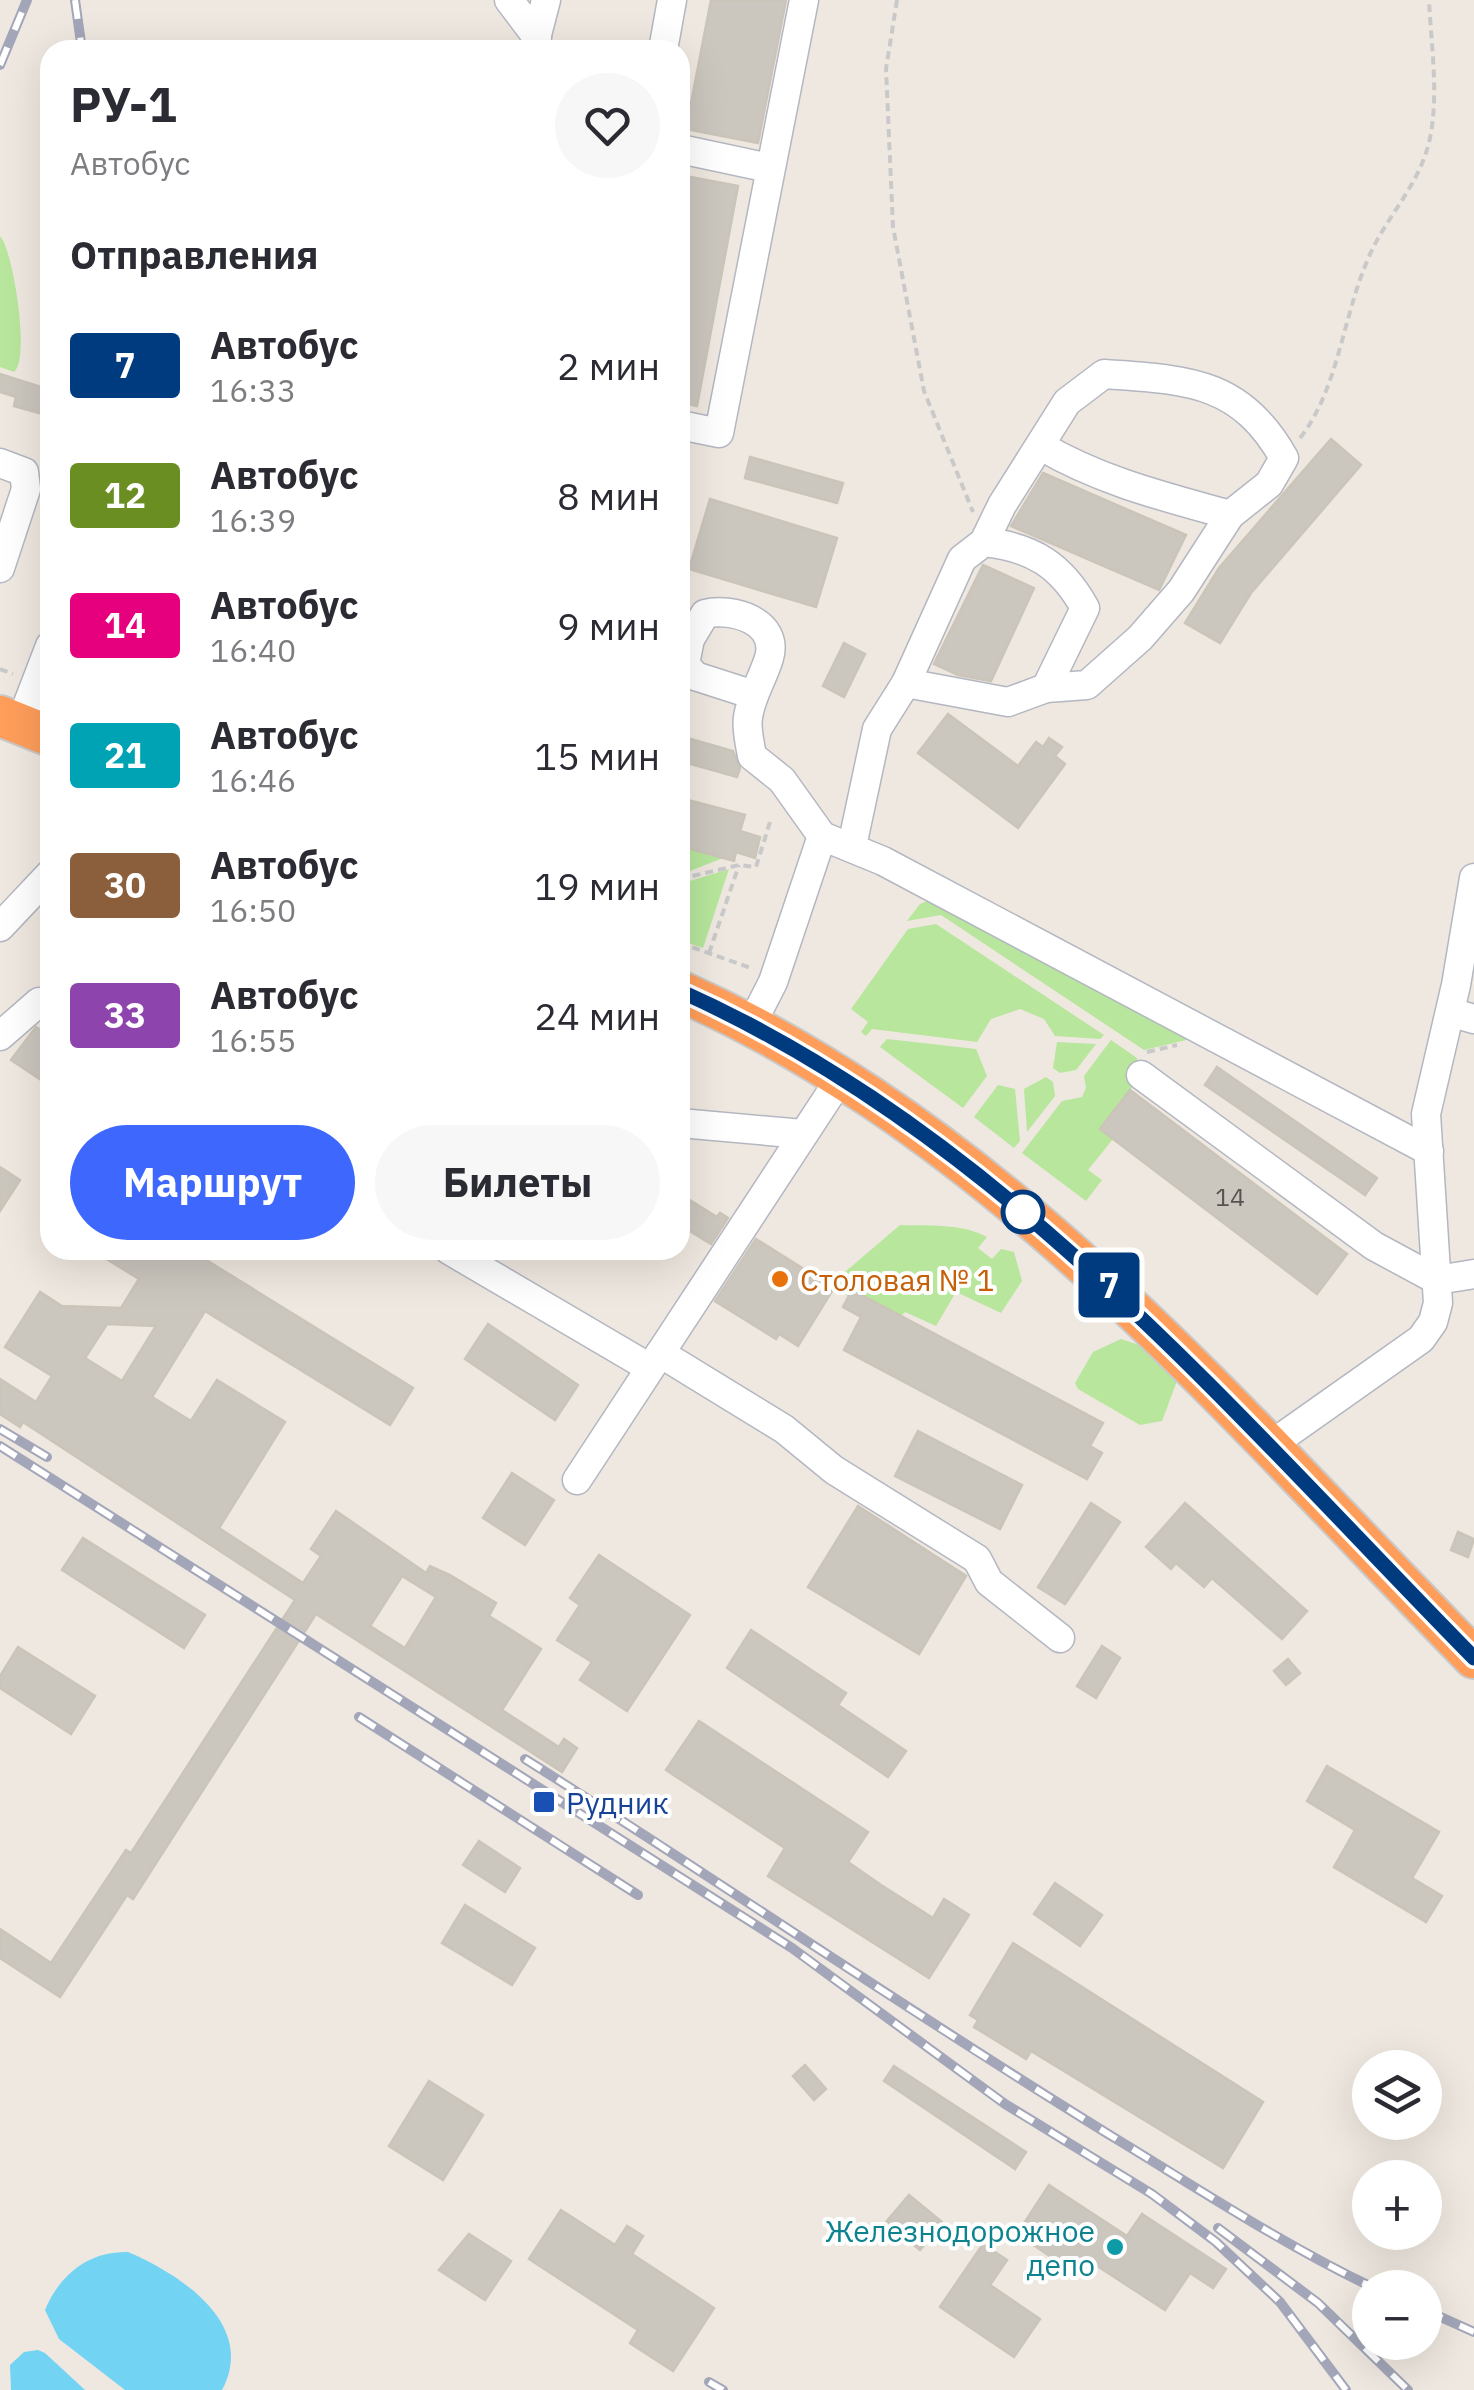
<!DOCTYPE html>
<html lang="ru">
<meta charset="utf-8">
<style>
body{margin:0;font-family:"IBM Plex Sans",sans-serif;background:#f7f7f7;color:#2b2b33;height:100vh;display:flex;flex-direction:column;font-size:38px;white-space:nowrap}
*{box-sizing:border-box;margin:0}
p{font-size:32px;color:#7c7c81}
.icon{flex:none;width:55px;height:55px;fill:none;stroke:currentColor;stroke-width:2;stroke-linecap:round;stroke-linejoin:round}
.map{position:relative;flex:1;overflow:hidden}
.details{position:absolute;left:40px;top:40px;width:650px;height:1220px;display:flex;flex-direction:column;background:#fff;border-radius:30px;box-shadow:0 10px 40px #0002}
.details>*{flex:none}
.badge{padding:0 20px;border-radius:8px;font-size:35px;line-height:65px}
.buttons{position:absolute;left:1352px;top:2050px;display:grid;gap:20px}
.buttons a{display:grid;place-items:center;width:90px;height:90px;border-radius:50%;background:#fff;box-shadow:0 10px 40px #0002;font-size:50px}
.map>.badge{position:absolute;translate:-50% -50%;box-shadow:0 0 0 5px #fff}
h2{padding:0 30px;font-size:38px;line-height:90px}
.round{display:grid;place-items:center;flex:none;width:105px;height:105px;border-radius:52px;background:#f7f7f7}
.summary{display:flex;align-items:center;justify-content:space-between;height:170px;padding:0 30px}
h1{font-size:48px;font-weight:800;line-height:75px}
.action{display:flex;gap:20px;margin-top:auto;padding:20px 30px}
.action a{flex:1;height:115px;border-radius:60px;background:#3e67fe;color:#fff;font-size:40px;font-weight:800;line-height:115px;text-align:center}
.action a+a{background:#f7f7f7;color:#2b2b33}
ul{padding:0;list-style:none}
li{display:flex;align-items:center;gap:30px;height:130px;padding:0 30px}
li div{flex:1}
li b{display:block;font-size:38px}
li em{font-style:normal}
li .badge{min-width:110px;font-weight:700;text-align:center}
.map>svg:first-child{display:block}
</style>
<div class="map">
<svg width="1474" height="2390" viewBox="0 0 1474 2390">
<rect width="100%" height="100%" fill="#efe8e0"/>
<g fill="#b7e69c">
<path d="M 0,236 C 12,247 31,358 14,372 L 0,367 Z"/>
<polygon points="680,846 723,858 680,875"/>
<polygon points="729,869 703,948 680,940 680,884"/>
<polygon points="932,899 1195,1038 1144,1050 941,915 907,921 920,904"/>
<polygon points="936,924 1104,1035 1100,1039 1055,1036 1044,1019 1020,1009 991,1019 977,1042 872,1029 866,1036 861,1032 868,1022 851,1009 908,929"/>
<polygon points="887,1039 976,1049 987,1076 963,1108 880,1047"/>
<polygon points="1111,1040 1137,1058 1139,1078 1101,1129 1113,1139 1088,1170 1102,1180 1086,1201 1022,1153 1062,1101 1082,1097 1086,1088 1084,1076"/>
<polygon points="1057,1042 1096,1044 1076,1070 1060,1073 1053,1068"/>
<polygon points="1046,1077 1053,1082 1055,1096 1027,1132 1024,1089"/>
<polygon points="998,1085 1015,1089 1020,1141 1014,1148 974,1117"/>
<path d="M 900,1225 C 929,1226 961,1223 987,1237 L 978,1248 L 992,1259 L 1001,1249 L 1014,1252 L 1022,1281 L 1001,1313 L 956,1292 L 936,1326 L 905,1312 L 901,1316 L 852,1290 L 848,1296 L 834,1288 L 845,1272 Z"/>
<polygon points="1121,1339 1148,1348 1177,1381 1162,1421 1140,1425 1078,1389 1075,1383 1093,1352"/>
</g>
<g fill="#72d3f2">
<path d="M 128,2252 C 182,2275 257,2325 222,2390 L 125,2390 L 59,2339 L 45,2310 C 60,2274 89,2251 128,2252 Z"/>
<polygon points="38,2350 45,2353 85,2390 11,2390 10,2365 24,2352"/>
</g>
<g fill="#cbc6be" stroke="#cbc4b9" stroke-width="2.5" fill-rule="evenodd">
<polygon points="711,0 786,0 758,143 686,129"/>
<polygon points="680,175 738,186 697,406 680,402"/>
<polygon points="0,374 50,390 50,416 14,406 16,397 0,392"/>
<polygon points="1331,439 1361,465 1251,593 1220,643 1185,623 1219,568"/>
<polygon points="750,457 843,483 837,503 745,478"/>
<polygon points="1043,473 1186,535 1159,590 1011,526"/>
<polygon points="710,499 837,538 816,607 689,569"/>
<polygon points="983,565 1034,588 991,681 958,675 934,664"/>
<polygon points="844,643 865,654 844,697 823,686"/>
<polygon points="948,714 1018,766 1036,742 1043,747 1049,738 1062,747 1055,756 1065,764 1018,828 918,753"/>
<polygon points="680,736 733,751 740,768 737,777 680,761"/>
<polygon points="680,798 745,815 740,831 760,837 755,858 736,852 734,861 680,846"/>
<polygon points="36,1027 50,1036 50,1086 11,1060"/>
<polygon points="1217,1067 1377,1178 1365,1195 1205,1085"/>
<polygon points="1130,1090 1347,1254 1317,1294 1100,1129"/>
<polygon points="0,1167 20,1180 0,1211"/>
<polygon points="680,1194 717,1217 720,1213 728,1218 711,1244 680,1225"/>
<polygon points="756,1239 834,1288 798,1346 779,1334 776,1339 715,1301"/>
<path d="M 92,1250 L 190,1250 L 413,1388 L 390,1425 L 205,1311 L 152,1397 L 191,1421 L 217,1380 L 285,1422 L 219,1528 L 303,1583 L 321,1556 L 311,1549 L 336,1511 L 426,1573 L 430,1566 L 450,1575 L 496,1603 L 489,1616 L 541,1649 L 502,1710 L 559,1747 L 564,1739 L 577,1748 L 562,1772 L 316,1614 L 133,1899 L 127,1895 L 60,1997 L 0,1958 L 0,1929 L 51,1963 L 126,1850 L 131,1853 L 295,1600 L 23,1422 L 20,1427 L 0,1414 L 0,1379 L 36,1402 L 52,1376 L 5,1347 L 40,1292 L 62,1306 L 121,1308 L 139,1279 ZM 107,1324 L 156,1326 L 122,1381 L 85,1358 ZM 402,1576 L 436,1597 L 405,1648 L 370,1626 Z"/>
<polygon points="852,1290 1103,1423 1090,1446 1102,1453 1087,1479 844,1350 861,1317 843,1307"/>
<polygon points="488,1324 578,1385 555,1420 465,1359"/>
<polygon points="918,1431 1022,1485 1000,1529 895,1476"/>
<polygon points="512,1473 554,1500 525,1545 483,1518"/>
<polygon points="1091,1503 1120,1522 1065,1604 1038,1587"/>
<polygon points="1185,1503 1307,1611 1282,1639 1212,1578 1204,1587 1176,1563 1171,1569 1146,1547"/>
<polygon points="858,1506 966,1576 919,1654 808,1587"/>
<polygon points="1458,1532 1474,1539 1468,1557 1451,1550"/>
<polygon points="83,1538 205,1615 184,1648 62,1570"/>
<polygon points="599,1555 690,1615 627,1711 580,1680 592,1662 557,1640 580,1605 570,1598"/>
<polygon points="751,1630 846,1693 838,1705 906,1751 888,1777 727,1668"/>
<polygon points="1102,1646 1120,1658 1096,1698 1077,1686"/>
<polygon points="18,1647 95,1696 71,1734 0,1688 0,1676"/>
<polygon points="1288,1659 1300,1673 1286,1685 1274,1671"/>
<polygon points="699,1721 868,1832 848,1862 881,1885 933,1918 944,1899 969,1915 929,1978 768,1876 785,1848 666,1770"/>
<polygon points="1327,1766 1439,1832 1412,1878 1442,1896 1426,1922 1334,1867 1355,1830 1307,1801"/>
<polygon points="479,1841 520,1868 505,1892 463,1865"/>
<polygon points="1055,1883 1102,1915 1080,1946 1034,1914"/>
<polygon points="465,1905 535,1948 512,1985 442,1943"/>
<polygon points="1013,1943 1263,2102 1223,2168 1031,2051 1026,2059 974,2027 978,2020 970,2015"/>
<polygon points="805,2065 826,2089 814,2100 793,2076"/>
<polygon points="894,2066 1026,2152 1015,2169 884,2081"/>
<polygon points="429,2081 483,2115 443,2180 389,2146"/>
<polygon points="1049,2185 1127,2236 1142,2214 1226,2269 1213,2288 1190,2273 1165,2310 1085,2258 1075,2273 1017,2234"/>
<polygon points="909,2195 943,2223 920,2250 886,2222"/>
<polygon points="561,2210 615,2245 627,2226 643,2236 632,2254 714,2308 673,2371 630,2343 638,2330 529,2259"/>
<polygon points="469,2234 511,2261 485,2300 439,2270"/>
<polygon points="983,2244 1007,2260 990,2285 1040,2319 1014,2357 940,2307"/>
</g>
<g fill="none" stroke-linecap="round" stroke-linejoin="round">
<g stroke="#b4b7c1" stroke-width="31">
<g id="minor">
<polyline points="509,0 537,37"/>
<polyline points="533,50 546,0"/>
<polyline points="663,50 672,0"/>
<polyline points="680,149 769,168"/>
<polyline points="680,425 719,433 804,0"/>
<path d="M 1041,446 C 1100,481 1165,497 1230,515"/>
<polyline points="0,463 24,472 26,489 0,568"/>
<path d="M 906,683 L 962,559 L 984,542 C 1033,547 1062,566 1085,608 L 1046,688"/>
<path d="M 754,695 L 695,676 L 685,664 L 690,639 L 705,614 C 731,607 780,621 769,658 C 763,678 751,696 748,717 C 746,729 750,744 752,756 L 782,780 L 822,836"/>
<polyline points="20,724 50,646"/>
<path d="M 852,846 L 877,729 L 906,683 L 1008,702 L 1046,688 L 1087,685 L 1140,638 L 1181,591 L 1230,515 L 1269,484 L 1284,458 C 1240,379 1184,380 1104,374 L 1067,402 L 1002,505 L 984,542"/>
<polyline points="0,927 50,874"/>
<polyline points="1450,1012 1474,1019"/>
<polyline points="752,1023 773,982 822,836 883,861 1429,1151"/>
<polyline points="0,1036 39,1002 50,1009"/>
<polyline points="1141,1075 1374,1246 1437,1280 1474,1274"/>
<polyline points="680,1123 803,1134"/>
<polyline points="449,1250 650,1368"/>
<polyline points="660,1353 784,1429 834,1470 977,1559 989,1582 1060,1638"/>
<polyline points="1268,1447 1421,1339 1433,1322 1438,1303 1426,1114 1456,985 1474,878"/>
<polyline points="577,1480 842,1076"/>
</g>
</g>
<g stroke="#c9c9c9" stroke-width="44">
<g id="highway">
<polyline points="0,716 50,736"/>
<path d="M 680,991 C 1001,1134 1233,1412 1474,1658"/>
</g>
</g>
<g stroke="#c9c9c9" stroke-width="4" stroke-dasharray="8 5" stroke-linecap="butt">
<polyline points="897,0 886,69 893,227 924,391 973,512"/>
<path d="M 1300,438 C 1341,386 1343,307 1374,246 C 1393,209 1421,181 1430,138 C 1439,95 1431,43 1429,0"/>
<polyline points="0,669 13,674"/>
<polyline points="680,879 739,865 756,867 770,822"/>
<polyline points="680,943 751,968"/>
<polyline points="709,953 739,865"/>
<polyline points="1147,1052 1177,1045"/>
</g>
<use href="#minor" stroke="#fff" stroke-width="28"/>
<use href="#highway" stroke="#ff9e5b" stroke-width="40"/>
<g stroke="#a2a6b8" stroke-width="10">
<g id="rail">
<polyline points="75,0 82,50"/>
<polyline points="0,65 27,0"/>
<polyline points="0,1429 47,1457"/>
<polyline points="0,1446 792,1948 1005,2104 1152,2194 1216,2242 1280,2302 1346,2390"/>
<polyline points="359,1717 638,1895"/>
<path d="M 525,1759 C 724,1884 917,2017 1118,2140 C 1202,2191 1284,2245 1374,2288"/>
<polyline points="1218,2228 1318,2303 1408,2390"/>
<polyline points="1425,2310 1474,2332"/>
<polyline points="709,2382 723,2390"/>
</g>
</g>
<use href="#rail" stroke="#fff" stroke-width="6" stroke-dasharray="19" stroke-linecap="butt"/>
</g>
<g fill="none" stroke-linecap="round" stroke-linejoin="round">
<g stroke="#fff" stroke-width="22">
<path id="line" d="M 680,991 C 1001,1134 1233,1413 1474,1658"/>
</g>
<use href="#line" stroke="#003b80" stroke-width="15"/>
</g>
<circle fill="#fff" stroke="#003b80" stroke-width="5" cx="1023" cy="1212" r="20"/>
<circle fill="#e8710a" stroke="#fff" stroke-width="4" cx="780" cy="1279" r="10"/>
<rect fill="#1a4fb4" stroke="#fff" stroke-width="4" x="532" y="1790" width="24" height="24" rx="5"/>
<circle fill="#0f9aa8" stroke="#fff" stroke-width="4" cx="1115" cy="2247" r="10"/>
<g text-anchor="middle" dominant-baseline="central" stroke-width="8" stroke-linejoin="round" paint-order="stroke">
<g font-size="25" fill="#555452">
<text x="1230" y="1196">14</text>
</g>
<g font-size="30" fill="#c56008" stroke="#fff" text-anchor="start">
<text x="800" y="1279">Столовая № 1</text>
</g>
<g font-size="30" fill="#164399" stroke="#fff" text-anchor="start">
<text x="566" y="1802">Рудник</text>
</g>
<g font-size="30" fill="#0d838f" stroke="#fff" text-anchor="end">
<text x="1095" y="2230">Железнодорожное<tspan x="1095" dy="34">депо</tspan></text>
</g>
</g>
</svg>
<div class="buttons">
<a><svg class="icon" aria-label="layers" viewBox="0 0 24 24"><path d="M12 4l9 5-9 5-9-5zM3 14l9 5 9-5"/></svg></a>
<a>+</a>
<a>−</a>
</div>
<b class="badge" style="left:1109px;top:1285px;background:#003b80;color:#fff">7</b>
<section class="details">
<div class="summary"><div><h1>РУ-1</h1><p>Автобус</p></div><a class="round"><svg class="icon" aria-label="heart" viewBox="0 0 24 24"><path d="M12 20l-8-8c-3-5 5-10 8-4 3-6 11-1 8 4z"/></svg></a></div>
<h2>Отправления</h2>
<ul>
<li><span class="badge" style="background:#003b80;color:#fff">7</span><div><b>Автобус</b><p>16:33</p></div><em>2 мин</em></li>
<li><span class="badge" style="background:#6b8e23;color:#fff">12</span><div><b>Автобус</b><p>16:39</p></div><em>8 мин</em></li>
<li><span class="badge" style="background:#e6007e;color:#fff">14</span><div><b>Автобус</b><p>16:40</p></div><em>9 мин</em></li>
<li><span class="badge" style="background:#00a3b4;color:#fff">21</span><div><b>Автобус</b><p>16:46</p></div><em>15 мин</em></li>
<li><span class="badge" style="background:#8b5e3c;color:#fff">30</span><div><b>Автобус</b><p>16:50</p></div><em>19 мин</em></li>
<li><span class="badge" style="background:#8e44ad;color:#fff">33</span><div><b>Автобус</b><p>16:55</p></div><em>24 мин</em></li>
</ul>
<div class="action"><a>Маршрут</a><a>Билеты</a></div>
</section>
</div>
